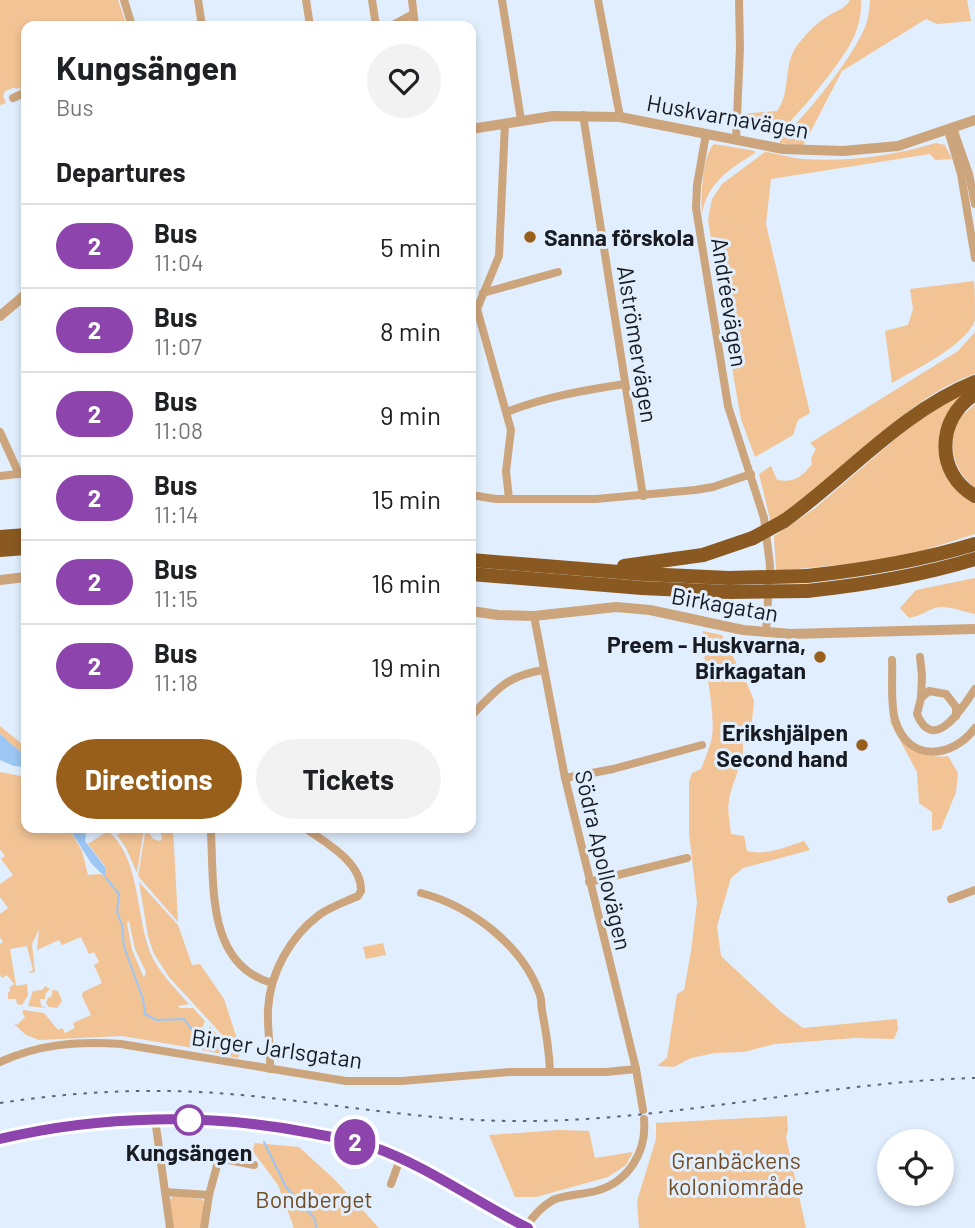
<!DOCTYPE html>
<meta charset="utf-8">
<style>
body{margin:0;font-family:Barlow,sans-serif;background:#f2f2f2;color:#202124;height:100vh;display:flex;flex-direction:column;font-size:26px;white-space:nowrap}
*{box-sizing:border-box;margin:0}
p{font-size:23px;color:#757577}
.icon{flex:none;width:38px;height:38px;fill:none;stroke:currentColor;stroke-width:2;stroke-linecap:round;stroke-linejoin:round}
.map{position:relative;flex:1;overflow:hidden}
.details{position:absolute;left:21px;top:21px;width:455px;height:812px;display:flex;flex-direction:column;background:#fff;border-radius:14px;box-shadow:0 4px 10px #0003}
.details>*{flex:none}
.badge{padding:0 14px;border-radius:23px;font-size:24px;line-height:46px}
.controls{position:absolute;left:877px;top:1129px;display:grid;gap:14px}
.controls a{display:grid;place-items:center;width:77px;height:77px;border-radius:50%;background:#fff;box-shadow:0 4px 10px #0003;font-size:35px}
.map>.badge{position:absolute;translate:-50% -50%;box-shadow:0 0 0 4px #fff}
h2{padding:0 35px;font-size:26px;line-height:63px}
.round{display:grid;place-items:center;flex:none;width:74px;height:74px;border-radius:37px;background:#f2f2f2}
.head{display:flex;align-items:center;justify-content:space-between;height:119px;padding:0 35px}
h1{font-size:33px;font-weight:700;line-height:52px}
.button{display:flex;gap:14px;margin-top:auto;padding:14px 35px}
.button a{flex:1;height:80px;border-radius:42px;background:#985f1b;color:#fff;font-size:28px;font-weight:700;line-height:80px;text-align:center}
.button a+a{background:#f2f2f2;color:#202124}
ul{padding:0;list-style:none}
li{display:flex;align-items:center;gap:21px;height:84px;padding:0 35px;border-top:2px solid #e0e0e0}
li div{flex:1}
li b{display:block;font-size:26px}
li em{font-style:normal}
li .badge{min-width:77px;font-weight:700;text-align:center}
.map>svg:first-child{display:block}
</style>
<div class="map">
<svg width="975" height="1228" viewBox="0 0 975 1228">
<rect width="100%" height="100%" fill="#e0eefe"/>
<g fill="#f1c395" fill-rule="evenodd">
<polygon points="0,0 118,0 127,26 26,26 26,89 13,88 5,91 3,96 6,103 0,105"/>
<path d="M 850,0 L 861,0 C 862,17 857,33 848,48 C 834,71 797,117 777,134 L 742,134 L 762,134 L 778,130 L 777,124 L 771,119 L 752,119 L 751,124 L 740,127 L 741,114 L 777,111 C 791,93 783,66 796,47 C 805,35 815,24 828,16 C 837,10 845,9 850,0 Z"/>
<path d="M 870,0 L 967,0 L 971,21 L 937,24 L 926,19 L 842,71 L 803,146 L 780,143 L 780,139 C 804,119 854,56 865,27 C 869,18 869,9 870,0 Z"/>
<path d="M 936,143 L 945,145 L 952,159 L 935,160 L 930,154 L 771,179 L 766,224 L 810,413 L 798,420 L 793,435 L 755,457 L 741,419 L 737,397 L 708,220 L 712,199 L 722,184 L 765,152 C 777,153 790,158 802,159 C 847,162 893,156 936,143 Z"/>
<path d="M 714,144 L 755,151 L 755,153 C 730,169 708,182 702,213 C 701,196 702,156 714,144 Z"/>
<path d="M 974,281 C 975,291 975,310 975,320 C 967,345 914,370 892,383 L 885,331 L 908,325 L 913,309 L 910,289 Z"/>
<path d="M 975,332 L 975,374 C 915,394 871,446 823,485 C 807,498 788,510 771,523 L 759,474 L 771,466 L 777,480 C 794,483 802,477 812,464 L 811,458 L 816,449 L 810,443 L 958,351 Z"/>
<polygon points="975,386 940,438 975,499 975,534 912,554 871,562 776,571 774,536 814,509 914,423"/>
<path d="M 975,404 L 975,488 C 955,473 945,443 959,420 C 963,414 970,409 975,404 Z"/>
<path d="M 975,578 L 975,614 C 964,612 946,604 935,608 C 926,611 920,616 909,618 L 900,608 L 916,590 Z"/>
<path d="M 703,631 L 722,635 L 749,688 L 754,701 L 751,731 L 741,738 C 749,753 731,783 729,800 C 727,812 730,822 731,834 L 744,836 L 747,851 C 766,856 786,847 804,841 L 810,850 L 743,868 L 731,878 L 717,926 L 721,956 L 781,1012 L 803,1028 L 897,1019 L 898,1029 L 894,1039 L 855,1038 L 775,1044 L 744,1052 L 715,1053 L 691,1058 L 674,1067 L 657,1066 L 667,1058 L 677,994 L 684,990 L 691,951 L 697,902 L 689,833 L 689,782 L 692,773 L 701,769 C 705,759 710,747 712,737 C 716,705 702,664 703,631 Z"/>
<path d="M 888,718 C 909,741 911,760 948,756 L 958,773 L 956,792 L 941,829 L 932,831 L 932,812 L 919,803 L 917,772 Z"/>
<polygon points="0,726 26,747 26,757 0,734"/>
<path d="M 0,772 L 26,777 L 26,828 L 69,828 L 82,851 L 88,875 L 100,874 L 106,877 L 105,866 L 88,844 L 108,831 C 140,857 136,916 150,952 C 158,972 175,988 189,1004 L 178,1006 L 180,1008 L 193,1008 L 205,1021 L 202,1028 L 204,1039 L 199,1049 L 122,1036 L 39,1040 L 26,1035 L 13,1023 L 17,1025 L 25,1017 L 22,1012 L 24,1010 L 44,1013 L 58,1030 L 62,1028 L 65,1033 L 75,1028 L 73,1023 L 91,1015 L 82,996 L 83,992 L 102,983 L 94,965 L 99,962 L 94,952 L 89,954 L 81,937 L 62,945 L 59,940 L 37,950 L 39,929 L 32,944 L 35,972 L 28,973 L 33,970 L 27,946 L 10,949 L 16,986 L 27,984 L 28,995 L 22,1005 L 17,1004 L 16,999 L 8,999 L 8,993 L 11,990 L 9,988 L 14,984 L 7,975 L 2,978 L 0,975 L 0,944 L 3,942 L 0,937 L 0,914 L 8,908 L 0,897 L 0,884 L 13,875 L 1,859 L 5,856 L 0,849 ZM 129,921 L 135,949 L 146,972 L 144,978 L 132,950 L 127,923 Z"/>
<polygon points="130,828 144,828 137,873 126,848 117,835"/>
<polygon points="146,828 153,839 160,841 162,839 160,828 173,828 178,922 138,876"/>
<polygon points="139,882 178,925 192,965 200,964 224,999 238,1042 249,1037 238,1058 231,1057 226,1039 169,977 154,954 148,936"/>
<polygon points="383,943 386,955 366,959 363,947"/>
<polygon points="45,986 50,989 46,993 45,999 40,999 41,1006 46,1008 28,1006 33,991 42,990"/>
<polygon points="52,990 58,991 62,1001 57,1008 49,1007 46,1003 48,998 52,996"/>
<polygon points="210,1026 223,1042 227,1055 202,1050 205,1041 207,1046 212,1044 208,1033"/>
<polygon points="787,1116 788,1130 786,1137 806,1228 639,1228 637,1201 656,1139 656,1123"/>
<polygon points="559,1130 589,1131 595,1158 633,1152 626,1165 608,1177 536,1197 515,1197 489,1135"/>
<polygon points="255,1143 299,1147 334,1179 379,1228 294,1228 278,1185 252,1150"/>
<polygon points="173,1196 202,1199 204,1202 201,1228 173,1228 169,1201"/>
</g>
<g fill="#9cc6f4">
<polygon points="0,734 25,756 26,767 14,766 0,760"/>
<polygon points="69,828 84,828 86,832 85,841 105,867 106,878 91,863"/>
</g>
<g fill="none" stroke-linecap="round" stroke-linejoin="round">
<g stroke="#9cc6f4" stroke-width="2">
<polyline points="106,878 119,894 117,912 122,925 124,947 143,999 145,1014 156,1020 184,1019 203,1045"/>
<polyline points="264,1142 286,1187 315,1219 316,1228"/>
</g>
<g stroke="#cda57d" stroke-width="8">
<polyline points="124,0 132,26"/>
<polyline points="198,0 202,26"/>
<polyline points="306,0 310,26"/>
<polyline points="372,0 376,26"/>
<polyline points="412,0 415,26"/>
<polyline points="502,0 521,120"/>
<polyline points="598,0 620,117"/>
<polyline points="391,26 413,14"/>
<polyline points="13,98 26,92"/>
<polyline points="583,115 643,496"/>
<polyline points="505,123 499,256 477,309 511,430 506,471 509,499"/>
<polyline points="953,128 969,174 975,204"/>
<polyline points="948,130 961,174 975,258"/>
<polyline points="706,134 697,185 696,208 728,406 764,518 770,565 766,633"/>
<polyline points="736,140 740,48 739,0"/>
<polyline points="25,183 26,183"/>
<polyline points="483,293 558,272"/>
<path d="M 507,412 C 544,397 585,390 625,384"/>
<polyline points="0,432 19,474"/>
<polyline points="0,476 26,473"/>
<polyline points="471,495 496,499 596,499 695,490 713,487 751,474"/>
<polyline points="534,616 565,778 636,1069 643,1110"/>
<path d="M 920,657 L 922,676 L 921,698 L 917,714 C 934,756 964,705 975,689"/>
<path d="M 892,660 C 893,678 890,703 895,720 C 908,763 952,759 975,728"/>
<polyline points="921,698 929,691 946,694 956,707 956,716"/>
<path d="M 471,716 C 497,690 506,676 543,670"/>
<polyline points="565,778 613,769 702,745"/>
<path d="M 211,833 C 214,887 207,965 272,983"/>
<polyline points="589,882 687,858"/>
<path d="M 421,893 C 470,906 523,945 540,995 C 542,1001 541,1006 542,1011 C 546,1031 549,1050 550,1071"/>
<polyline points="951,899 975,890"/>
<path d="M 0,1062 C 39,1044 78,1041 121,1044 L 346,1081 L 402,1081 L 511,1072 L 606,1072 L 636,1069"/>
<path d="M 270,1069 C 271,1049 267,1029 268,1009 C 270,973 290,937 319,915 C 330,907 345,902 358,896 L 361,891 C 362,862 326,843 305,828"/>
<polyline points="155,1119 170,1228"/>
<polyline points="391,1184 400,1159"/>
<polyline points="165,1192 209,1195 204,1228"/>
<polyline points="209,1195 219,1158 254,1165"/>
<path d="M 526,1227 C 533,1216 541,1207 553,1200 C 567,1194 582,1195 596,1191 C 629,1182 647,1151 644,1119"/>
</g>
<g stroke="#cda57d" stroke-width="10">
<polyline points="471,129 553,116 620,117 783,149 843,151 898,146 975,120"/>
<polyline points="0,316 26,294"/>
<polyline points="0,580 26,577"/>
<polyline points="471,611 498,615 534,616 616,607 650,610 743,630 791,634 975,629"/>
<path d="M 0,1139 C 101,1114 209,1114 311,1133 C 331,1137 353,1140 373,1147 C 427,1166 476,1202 527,1228"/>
</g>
<g stroke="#8a5921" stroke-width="14">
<path d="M 975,394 C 936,418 935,474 975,496"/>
<path d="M 784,521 C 848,475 901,412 975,382"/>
<polyline points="0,537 26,535"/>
<polyline points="0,550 26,548"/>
<polyline points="471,560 644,574 729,578"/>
<polyline points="624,566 703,555 753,538"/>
<polyline points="471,574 642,588 728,592"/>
<path d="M 807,576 C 864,570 919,561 975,544"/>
<path d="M 807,591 C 864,585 920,576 975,559"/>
</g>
<path stroke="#5e656e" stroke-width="2" stroke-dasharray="3.5 7" stroke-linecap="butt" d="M 0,1103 C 71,1092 145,1088 216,1093 C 315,1100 412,1120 511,1121 C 667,1123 820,1082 975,1078"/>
<g stroke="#8a5921" stroke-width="14">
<polyline points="753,538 784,521"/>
<polyline points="729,578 807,576"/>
<polyline points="728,592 807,591"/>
</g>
</g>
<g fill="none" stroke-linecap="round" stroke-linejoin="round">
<g stroke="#fff" stroke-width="16">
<path id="line" d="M 0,1139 C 101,1115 209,1113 311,1133 C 331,1137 353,1140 373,1147 C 427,1166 476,1202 528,1228"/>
</g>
<use href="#line" stroke="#8e44ad" stroke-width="10"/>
</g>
<g fill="#985f1b" stroke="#e0eefe" stroke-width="2.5">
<circle cx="530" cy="237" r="7"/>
<circle cx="820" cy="657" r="7"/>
<circle cx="862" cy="745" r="7"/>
</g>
<circle fill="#fff" stroke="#8e44ad" stroke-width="3.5" cx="189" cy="1120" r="14"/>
<g text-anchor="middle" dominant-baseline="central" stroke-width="6" stroke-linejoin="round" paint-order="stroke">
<g font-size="23" fill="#181c22" stroke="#e0eefe">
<text transform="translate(728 116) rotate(10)">Huskvarnavägen</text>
<text transform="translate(730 302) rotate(81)">Andréevägen</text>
<text transform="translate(638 344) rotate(81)">Alströmervägen</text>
<text transform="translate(725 604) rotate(10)">Birkagatan</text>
<text transform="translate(604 860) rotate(77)">Södra Apollovägen</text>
<text transform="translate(277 1048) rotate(8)">Birger Jarlsgatan</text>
</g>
<g font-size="23" font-weight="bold" fill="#181c22" stroke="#e0eefe" text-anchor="end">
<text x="544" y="237" text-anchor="start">Sanna förskola</text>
<text x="806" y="644">Preem - Huskvarna,<tspan x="806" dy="26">Birkagatan</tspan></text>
<text x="848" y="732">Erikshjälpen<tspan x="848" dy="26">Second hand</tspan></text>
</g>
<g font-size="23" font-weight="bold" fill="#181c22" stroke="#e0eefe">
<text x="189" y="1152">Kungsängen</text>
</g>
<g font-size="23" fill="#724c22" stroke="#e0eefe">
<text x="736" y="1160">Granbäckens<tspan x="736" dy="26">koloniområde</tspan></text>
<text x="314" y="1199">Bondberget</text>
</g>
</g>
</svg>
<div class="controls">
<a><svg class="icon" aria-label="locate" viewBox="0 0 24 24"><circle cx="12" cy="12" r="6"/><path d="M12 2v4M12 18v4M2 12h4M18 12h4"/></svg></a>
</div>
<b class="badge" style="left:355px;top:1142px;background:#8e44ad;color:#fff">2</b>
<section class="details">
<div class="head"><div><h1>Kungsängen</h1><p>Bus</p></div><a class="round"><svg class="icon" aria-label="heart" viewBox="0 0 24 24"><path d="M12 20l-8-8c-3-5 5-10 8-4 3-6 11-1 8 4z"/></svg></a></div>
<h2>Departures</h2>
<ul>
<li><span class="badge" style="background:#8e44ad;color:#fff">2</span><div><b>Bus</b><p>11:04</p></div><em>5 min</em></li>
<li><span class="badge" style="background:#8e44ad;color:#fff">2</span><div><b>Bus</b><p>11:07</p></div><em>8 min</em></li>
<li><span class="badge" style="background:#8e44ad;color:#fff">2</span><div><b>Bus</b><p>11:08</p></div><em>9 min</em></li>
<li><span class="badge" style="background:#8e44ad;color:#fff">2</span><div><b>Bus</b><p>11:14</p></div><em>15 min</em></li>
<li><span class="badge" style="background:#8e44ad;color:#fff">2</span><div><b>Bus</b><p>11:15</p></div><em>16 min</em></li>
<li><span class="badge" style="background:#8e44ad;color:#fff">2</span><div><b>Bus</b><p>11:18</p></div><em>19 min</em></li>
</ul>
<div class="button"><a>Directions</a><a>Tickets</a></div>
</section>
</div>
